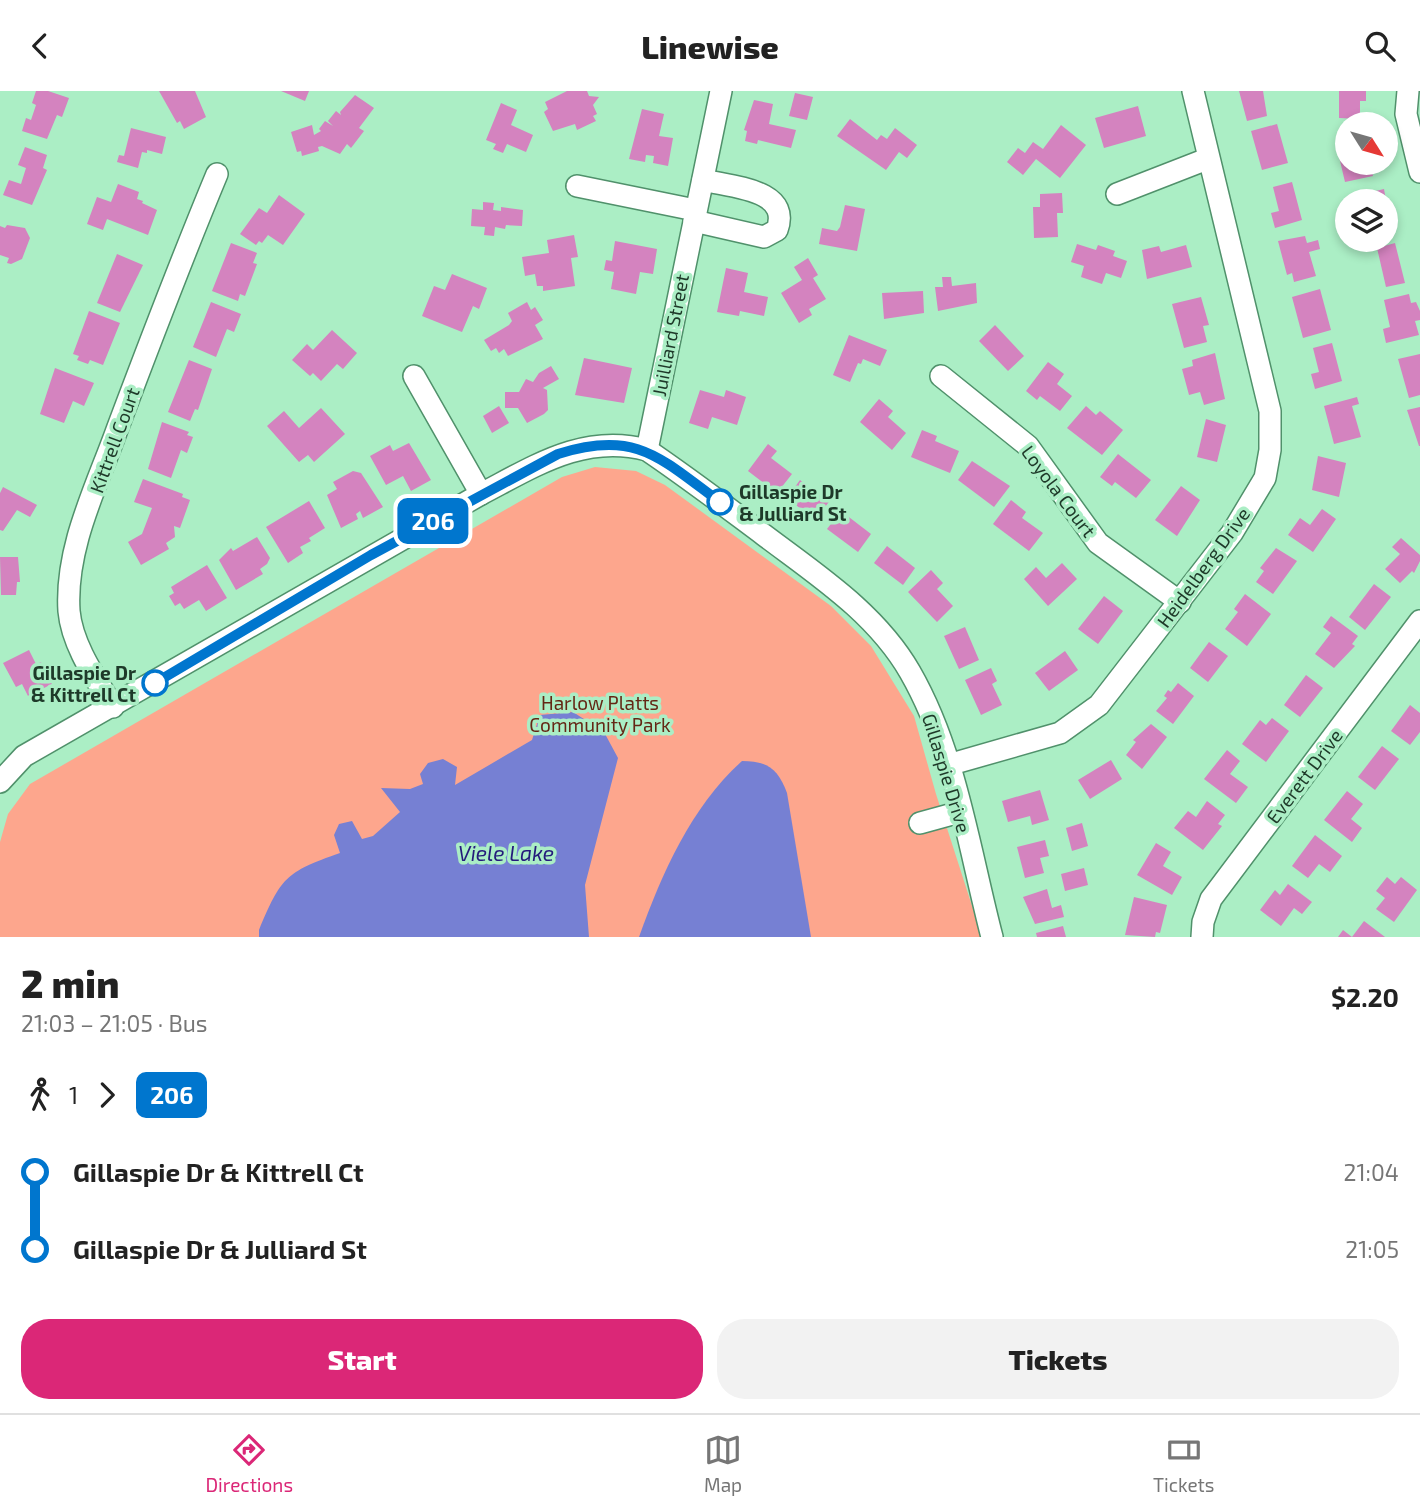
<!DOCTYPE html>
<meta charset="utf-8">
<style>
body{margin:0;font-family:"Exo 2",sans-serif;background:#f2f2f2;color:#222;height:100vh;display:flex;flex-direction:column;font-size:26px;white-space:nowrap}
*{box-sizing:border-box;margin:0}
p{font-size:23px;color:#767676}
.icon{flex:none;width:38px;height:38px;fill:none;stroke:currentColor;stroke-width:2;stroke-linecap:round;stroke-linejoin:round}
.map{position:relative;height:846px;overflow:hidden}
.panel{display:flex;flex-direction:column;background:#fff;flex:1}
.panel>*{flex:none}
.badge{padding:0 14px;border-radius:10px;font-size:24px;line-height:46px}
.needle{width:46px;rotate:127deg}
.controls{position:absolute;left:1335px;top:21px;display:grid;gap:14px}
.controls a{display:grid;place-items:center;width:63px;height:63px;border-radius:50%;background:#fff;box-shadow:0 4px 10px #0003;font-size:35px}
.map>.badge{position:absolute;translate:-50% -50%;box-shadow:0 0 0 4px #fff}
.legs{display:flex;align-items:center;gap:10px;height:77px;padding:0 21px;font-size:23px}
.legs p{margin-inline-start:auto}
.overview{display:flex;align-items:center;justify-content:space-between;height:119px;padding:0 21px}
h1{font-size:38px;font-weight:800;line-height:52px}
.primary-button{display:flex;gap:14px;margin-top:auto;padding:14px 21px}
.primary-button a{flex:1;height:80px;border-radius:28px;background:#db2777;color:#fff;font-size:28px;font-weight:800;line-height:80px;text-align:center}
.primary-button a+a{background:#f2f2f2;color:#222}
ul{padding:0 21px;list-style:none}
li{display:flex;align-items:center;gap:24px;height:77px;font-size:26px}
li i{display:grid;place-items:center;width:10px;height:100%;margin:0 9px;background:currentColor}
li i::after{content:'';width:18px;height:18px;margin:-9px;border:5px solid;border-radius:50%;background:#fff}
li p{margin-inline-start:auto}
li:first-child i{background:linear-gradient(#0000 50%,currentColor 0)}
li:last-child i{background:linear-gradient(currentColor 50%,#0000 0)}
header{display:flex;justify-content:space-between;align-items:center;height:91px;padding:0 21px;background:#fff;font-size:32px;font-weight:800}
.tabs{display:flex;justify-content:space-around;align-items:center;height:98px;border-top:2px solid #e0e0e0;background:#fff;font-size:19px;color:#767676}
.tabs a{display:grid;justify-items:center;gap:4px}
.tabs .current{color:#db2777}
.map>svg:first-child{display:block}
</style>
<header><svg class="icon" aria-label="back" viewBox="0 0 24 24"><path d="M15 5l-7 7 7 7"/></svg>Linewise<svg class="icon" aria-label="search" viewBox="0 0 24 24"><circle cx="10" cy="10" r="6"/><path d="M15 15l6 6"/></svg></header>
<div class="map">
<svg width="1420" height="846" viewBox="0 0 1420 846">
<rect width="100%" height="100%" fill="#abeec5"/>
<polygon fill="#fda68d" points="595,376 636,380 665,394 831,515 871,555 914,625 936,703 982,846 0,846 0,751 8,723 30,693 562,386"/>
<g fill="#7680d3">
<path d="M 573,621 L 604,641 L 618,667 L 585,794 L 589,846 L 259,846 L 259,839 C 281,787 285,781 340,762 L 334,744 L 339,733 L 352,730 L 362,748 L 373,745 L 400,721 L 381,697 L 410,698 L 423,693 L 420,683 L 428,672 L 443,668 L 457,676 L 455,694 L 532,649 L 540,624 Z"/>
<path d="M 742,670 C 768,670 778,678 787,702 L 811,846 L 639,846 C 662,782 691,716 742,670 Z"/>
</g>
<g fill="#d483bf">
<polygon points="36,0 48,0 69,7 62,26 57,24 47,48 22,40 26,27 31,29 36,14 32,12"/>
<polygon points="159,0 195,0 206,26 184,38 180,30 177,32"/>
<polygon points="281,0 309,0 305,10"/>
<polygon points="567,0 587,0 589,5 599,6 593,14 597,23 593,25 596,30 577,39 575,33 553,40 544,21 548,18 545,11"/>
<polygon points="1239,0 1263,0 1267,25 1247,30"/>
<polygon points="1339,0 1366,0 1366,10 1360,10 1360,28 1339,27"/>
<polygon points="795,2 813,6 807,29 789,25"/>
<polygon points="355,4 374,17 359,37 364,40 351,57 347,53 340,63 322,55 318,56 319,60 302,65 301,60 297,61 291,41 312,34 314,44 321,40 319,38 325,30 333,35 328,30 336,20 341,24 340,21"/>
<polygon points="754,9 773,13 769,33 796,39 791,57 758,49 757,53 745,50 747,40 744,39"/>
<polygon points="501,12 517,19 511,34 533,44 526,61 507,53 503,62 493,58 496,53 486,49"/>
<polygon points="1138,15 1146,45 1104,57 1095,27"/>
<polygon points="642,18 664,23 659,45 673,47 668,75 653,72 654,65 646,64 645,71 629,68"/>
<polygon points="850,28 877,49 881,44 887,48 895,37 917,54 907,67 899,61 886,79 837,45"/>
<polygon points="1277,33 1288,72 1262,79 1251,40"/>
<polygon points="1061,34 1086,54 1060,87 1036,68 1023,84 1007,71 1018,57 1025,62 1033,51 1043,58"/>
<polygon points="131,37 166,46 162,63 147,59 147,62 142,61 138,77 117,71 119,64 124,65"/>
<polygon points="1348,50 1348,72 1370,72 1373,85 1345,91 1336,53"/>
<polygon points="25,56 47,64 43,77 47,79 32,114 3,104 9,89 21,93 26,77 18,74"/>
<polygon points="1292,91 1302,129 1275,137 1271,122 1279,120 1273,96"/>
<polygon points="118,93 139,101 137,108 143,110 142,112 157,119 148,144 107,128 103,139 87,133 97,106 111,111"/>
<polygon points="1384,98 1386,110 1360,110 1359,104"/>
<polygon points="1062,102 1063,122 1057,122 1058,146 1034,147 1033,116 1040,116 1040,103"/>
<polygon points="279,104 305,123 283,154 268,144 262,152 259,150 256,154 240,143 259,117 267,122"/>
<polygon points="483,111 494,112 493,119 501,120 501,116 523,119 522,135 506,134 505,138 495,136 494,145 484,144 485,136 471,135 472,118 483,119"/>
<polygon points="845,114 865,118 857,160 819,153 822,137 837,140 840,136"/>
<polygon points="7,134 25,137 30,147 22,168 11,173 7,172 9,167 0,164 0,135 5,137"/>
<polygon points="574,144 578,166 571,167 575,195 543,200 543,195 537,195 535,183 525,185 522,166 549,162 547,149"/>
<polygon points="1305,145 1307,152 1318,149 1320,158 1309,161 1316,185 1294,191 1292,182 1287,184 1278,150"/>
<polygon points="615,150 657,158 653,183 640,181 636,203 611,198 614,181 604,179 606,169 612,170"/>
<polygon points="231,152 257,162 253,172 257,173 245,205 240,203 238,210 212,200"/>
<polygon points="1395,152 1405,192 1386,196 1377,157"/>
<polygon points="1077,153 1096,159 1098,154 1115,160 1113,165 1127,170 1121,187 1106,182 1102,193 1081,186 1084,175 1071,171"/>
<polygon points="1186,154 1192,176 1147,188 1142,159 1159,155 1161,161"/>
<polygon points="117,163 143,174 120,221 97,212"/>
<polygon points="808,167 818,184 813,187 826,208 809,218 812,224 799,232 781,202 802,189 794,176"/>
<polygon points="726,177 748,182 744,201 768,206 764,225 740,220 739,225 717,221"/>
<polygon points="452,183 487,197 479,218 473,215 462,241 422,225 434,195 445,199"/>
<polygon points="942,186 951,186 952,195 976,192 977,212 938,220 935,196 943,196"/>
<polygon points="1320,198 1331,239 1303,247 1292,206"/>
<polygon points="923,200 924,222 884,228 882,202"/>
<polygon points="1409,203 1411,212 1416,211 1420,220 1420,229 1415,230 1419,244 1386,252 1383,238 1390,236 1384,209"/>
<polygon points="1201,206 1209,234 1203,235 1207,251 1184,257 1172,213"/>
<polygon points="211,211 241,223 234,241 227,238 216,266 193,256"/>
<polygon points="527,211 531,219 535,216 543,229 535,234 543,248 508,265 504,258 499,262 496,257 491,260 484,249 509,234 512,230 508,222"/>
<polygon points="89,220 120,232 103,274 90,269 88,273 77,269 79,265 73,263"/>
<polygon points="995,234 1024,265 1008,280 979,250"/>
<polygon points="332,239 357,262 343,278 337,273 321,290 313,282 310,285 292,269 307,253 313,259"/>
<polygon points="849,244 887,259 880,275 863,268 861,273 858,272 850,291 833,284"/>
<polygon points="1332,252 1342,290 1315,298 1311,283 1319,281 1313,257"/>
<polygon points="1215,262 1225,308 1204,314 1200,301 1189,304 1182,278 1193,275 1192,269"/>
<polygon points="1420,263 1420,304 1409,307 1398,268"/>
<polygon points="584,267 632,277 624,312 575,304"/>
<polygon points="189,269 212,278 198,319 195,318 190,330 168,321"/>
<polygon points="1048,271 1064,283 1057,293 1072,305 1060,320 1040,305 1037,309 1026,300"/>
<polygon points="551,275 559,288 543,297 547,299 548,319 544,323 527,332 518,317 505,317 505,301 519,301 526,288 533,291 539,282"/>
<polygon points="55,277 94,292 84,315 73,310 64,332 40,323"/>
<polygon points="700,299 724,306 726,299 746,306 737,334 712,326 708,338 689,332"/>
<polygon points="1357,306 1359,313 1352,315 1361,346 1334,353 1324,315"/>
<polygon points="879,308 893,320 888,326 906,342 892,359 860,331"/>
<polygon points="499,315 509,332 492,342 483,325"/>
<polygon points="1086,315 1096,324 1100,320 1123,339 1102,364 1067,337"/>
<polygon points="1420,316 1420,355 1419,355 1407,319"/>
<polygon points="321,317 345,343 314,371 308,364 299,371 267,335 284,320 299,337"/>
<polygon points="1206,328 1226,334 1217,371 1197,366"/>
<polygon points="162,331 189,341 187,344 193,346 187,362 181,359 171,387 148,378"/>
<polygon points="922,339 937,345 935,350 959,360 950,382 911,366"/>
<polygon points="409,352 431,389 411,400 403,385 386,394 370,365 390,354 393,360"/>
<polygon points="768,353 777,360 771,367 792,383 777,402 748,380"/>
<polygon points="1118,363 1151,389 1136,407 1115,391 1112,395 1100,386"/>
<polygon points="1318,365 1346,372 1339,406 1312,399"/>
<polygon points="972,370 1010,395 994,416 958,389"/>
<polygon points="353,380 361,382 383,416 363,427 360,420 356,423 358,428 341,437 327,404 337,398 333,391"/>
<polygon points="143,388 183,403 182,406 190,409 180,437 174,435 175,446 166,452 169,458 141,474 128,451 142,443 152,417 134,411"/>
<polygon points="800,389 820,405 827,396 835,403 815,429 787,407"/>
<polygon points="1181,395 1200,409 1177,445 1155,429"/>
<polygon points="3,396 37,414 30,426 17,419 3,440 0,439 0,402"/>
<polygon points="1011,409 1026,421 1022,427 1043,442 1029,460 993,433"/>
<polygon points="309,410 325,437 309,447 311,450 300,456 303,462 288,472 266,436"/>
<polygon points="1322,418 1336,428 1313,461 1288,444 1300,427 1310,434"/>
<polygon points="841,420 871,443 858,461 827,438"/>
<polygon points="257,446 270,467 267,473 260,478 263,483 236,499 219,469 231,457 233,460"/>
<polygon points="1401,447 1420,464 1420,470 1414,482 1412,480 1400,492 1385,478 1400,463 1392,456"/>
<polygon points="887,455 915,477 903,494 874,472"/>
<polygon points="1276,457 1297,470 1273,503 1256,491 1264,480 1260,477"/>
<polygon points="0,466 18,466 20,491 17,491 16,504 1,504"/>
<polygon points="1062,472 1077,488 1048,515 1024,488 1036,476 1046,487"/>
<polygon points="207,474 227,507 206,520 199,509 184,518 180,512 175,515 169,505 174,502 171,496"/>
<polygon points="931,479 943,492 937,498 953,515 937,531 908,501"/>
<polygon points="1374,493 1391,506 1365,539 1349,526"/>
<polygon points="1245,503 1271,523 1247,555 1225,538 1238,521 1234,518"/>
<polygon points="1104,505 1123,520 1098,553 1078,538"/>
<polygon points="1331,525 1358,545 1352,553 1355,555 1334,577 1315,563 1331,542 1323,536"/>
<polygon points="965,536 979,569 959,578 944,545"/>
<polygon points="1209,551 1228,565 1208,591 1190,577"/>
<polygon points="29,559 36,573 41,571 52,593 28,605 22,593 16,596 3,572"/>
<polygon points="1065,560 1078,579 1049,600 1035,582"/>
<polygon points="991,577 997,590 992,593 1002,614 981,624 965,589"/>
<polygon points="1306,584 1323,597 1300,626 1284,614"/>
<polygon points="1178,592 1194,605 1173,633 1156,620 1167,607 1164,605 1168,599 1171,601"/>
<polygon points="1410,614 1420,622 1420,641 1410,654 1391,640"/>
<polygon points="1272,627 1289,640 1266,671 1242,653 1260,629 1266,634"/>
<polygon points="1151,633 1167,646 1142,678 1126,664 1136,651 1133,649"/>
<polygon points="1382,655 1399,668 1375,699 1358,686"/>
<polygon points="1227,659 1240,670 1230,683 1248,696 1236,712 1204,688"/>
<polygon points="1111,669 1122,688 1090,708 1078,689"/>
<polygon points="1040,699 1049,729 1032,734 1030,725 1008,731 1002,710"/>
<polygon points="1347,700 1363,713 1351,728 1362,737 1352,751 1324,729"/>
<polygon points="1207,710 1225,724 1218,733 1222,735 1203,759 1174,737 1188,720 1196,726"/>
<polygon points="1082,732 1088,755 1072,760 1066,737"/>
<polygon points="1315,744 1342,765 1330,781 1319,773 1308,787 1292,775"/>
<polygon points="1045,749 1049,765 1040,767 1044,782 1025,787 1017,756"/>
<polygon points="1156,752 1171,761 1163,775 1182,786 1172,804 1137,784"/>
<polygon points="1084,777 1088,794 1065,800 1061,783"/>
<polygon points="1387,786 1395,793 1401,786 1417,799 1394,831 1376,818 1385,807 1376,800"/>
<polygon points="1288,793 1312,811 1302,823 1294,817 1281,835 1260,819 1275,799 1280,804"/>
<polygon points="1047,798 1052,817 1061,814 1064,826 1035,833 1023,806"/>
<polygon points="1134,806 1167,814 1160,842 1156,841 1155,846 1125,844"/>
<polygon points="1364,830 1385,846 1338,846 1343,839 1352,846"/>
<polygon points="1063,835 1066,846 1037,846 1036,842"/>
</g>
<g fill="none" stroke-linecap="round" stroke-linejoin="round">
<g stroke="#50916b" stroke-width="24">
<g id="minor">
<polyline points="1408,0 1406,23 1420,81"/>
<polyline points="577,95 695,119"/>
<polyline points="1117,103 1207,68"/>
<path d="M 694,130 L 764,146 L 777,139 C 792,98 731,96 703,89"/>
<polyline points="414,285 481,403"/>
<polyline points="941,285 1028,355 1098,452 1180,511"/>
<polyline points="647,359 721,0"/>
<path d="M 113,616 C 96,588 72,554 69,520 C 65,456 97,395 118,336 C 150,251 182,167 217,83"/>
<polyline points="948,674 1060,642 1099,614 1232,442 1265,387 1270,359 1270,320 1193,0"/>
<path d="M 0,691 L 24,665 L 481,403 C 535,375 584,342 647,359 C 687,386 725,415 764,444 C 817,484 876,522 910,581 C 956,661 969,758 992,846"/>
<polyline points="920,732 960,721"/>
<polyline points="1202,846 1203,831 1211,808 1420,530"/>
</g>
</g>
<use href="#minor" stroke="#fff" stroke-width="21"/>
</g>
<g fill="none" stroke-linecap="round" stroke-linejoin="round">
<g stroke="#fff" stroke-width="16">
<path id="line-1" d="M 155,592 L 371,464 L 558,363 C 636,338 660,367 720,411"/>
</g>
<use href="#line-1" stroke="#0076ce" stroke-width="10"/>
</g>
<g fill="#fff" stroke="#0076ce" stroke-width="3.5">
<circle cx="720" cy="411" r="12"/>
<circle cx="155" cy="592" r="12"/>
</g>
<g text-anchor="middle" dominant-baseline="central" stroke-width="7" stroke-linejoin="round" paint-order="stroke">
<g font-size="19" fill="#1e3929" stroke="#abeec5">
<text transform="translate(670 244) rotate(-79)">Juilliard Street</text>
<text transform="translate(114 349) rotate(-70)">Kittrell Court</text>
<text transform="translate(1059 400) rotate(53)">Loyola Court</text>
<text transform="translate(1203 476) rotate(-54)">Heidelberg Drive</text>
<text transform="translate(947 682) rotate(73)">Gillaspie Drive</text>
<text transform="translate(1304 685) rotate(-53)">Everett Drive</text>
</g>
<g font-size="19" font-weight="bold" fill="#1e3929" stroke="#abeec5" text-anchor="start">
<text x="739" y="400">Gillaspie Dr<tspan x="739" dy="22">&amp; Julliard St</tspan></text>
<text x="136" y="581" text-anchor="end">Gillaspie Dr<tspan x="136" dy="22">&amp; Kittrell Ct</tspan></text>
</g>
<g font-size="19" fill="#642715" stroke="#abeec5">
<text x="600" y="611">Harlow Platts<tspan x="600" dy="22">Community Park</tspan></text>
</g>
<g font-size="21" font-style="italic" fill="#241a7b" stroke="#abeec5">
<text x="506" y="761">Viele Lake</text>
</g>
</g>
</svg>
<div class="controls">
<a><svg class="needle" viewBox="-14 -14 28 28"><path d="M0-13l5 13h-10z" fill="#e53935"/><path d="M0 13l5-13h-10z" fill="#767676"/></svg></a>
<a><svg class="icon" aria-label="layers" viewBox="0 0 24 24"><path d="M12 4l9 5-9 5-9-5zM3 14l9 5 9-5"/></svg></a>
</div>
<b class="badge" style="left:433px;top:430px;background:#0076ce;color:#fff">206</b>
</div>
<section class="panel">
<div class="overview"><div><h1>2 min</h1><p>21:03 – 21:05 · Bus</p></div><b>$2.20</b></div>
<div class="legs"><svg class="icon" aria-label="walk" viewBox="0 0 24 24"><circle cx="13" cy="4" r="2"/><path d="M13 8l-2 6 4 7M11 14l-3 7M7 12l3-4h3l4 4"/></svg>1<svg class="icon" aria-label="forward" viewBox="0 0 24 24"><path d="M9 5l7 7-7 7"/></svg><b class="badge" style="background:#0076ce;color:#fff">206</b></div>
<ul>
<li><i style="color:#0076ce"></i><b>Gillaspie Dr &amp; Kittrell Ct</b><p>21:04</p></li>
<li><i style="color:#0076ce"></i><b>Gillaspie Dr &amp; Julliard St</b><p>21:05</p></li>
</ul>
<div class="primary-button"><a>Start</a><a>Tickets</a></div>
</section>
<nav class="tabs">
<a class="current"><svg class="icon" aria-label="directions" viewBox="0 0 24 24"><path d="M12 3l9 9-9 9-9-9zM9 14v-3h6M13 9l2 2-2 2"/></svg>Directions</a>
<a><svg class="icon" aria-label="map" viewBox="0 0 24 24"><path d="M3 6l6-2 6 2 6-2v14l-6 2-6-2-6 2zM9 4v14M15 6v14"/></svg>Map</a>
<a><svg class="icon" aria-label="tickets" viewBox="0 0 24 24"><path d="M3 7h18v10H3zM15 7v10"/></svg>Tickets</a>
</nav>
